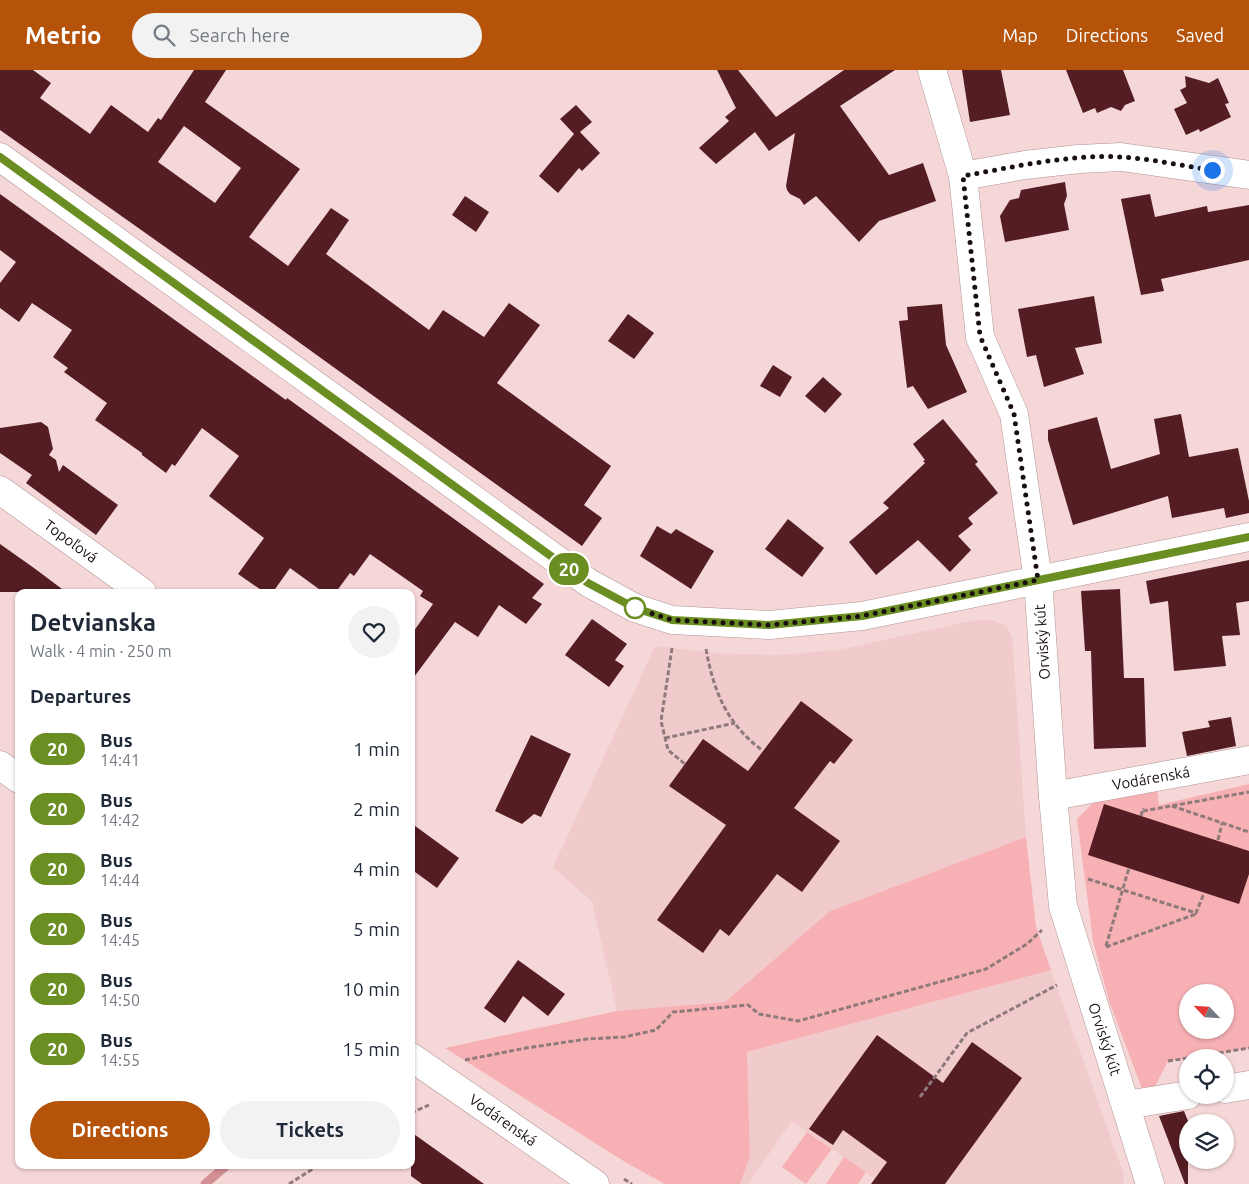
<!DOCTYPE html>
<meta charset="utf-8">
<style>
body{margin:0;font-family:Ubuntu,sans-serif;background:#f2f2f3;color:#1f2937;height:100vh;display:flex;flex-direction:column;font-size:19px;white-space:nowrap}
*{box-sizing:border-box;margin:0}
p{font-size:16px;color:#747a83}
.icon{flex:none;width:28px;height:28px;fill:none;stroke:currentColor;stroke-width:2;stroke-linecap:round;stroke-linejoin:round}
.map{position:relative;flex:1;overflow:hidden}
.sheet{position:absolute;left:15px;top:519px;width:400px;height:580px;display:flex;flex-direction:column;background:#fff;border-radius:10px;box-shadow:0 1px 4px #0004}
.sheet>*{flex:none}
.badge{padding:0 10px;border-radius:16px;font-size:18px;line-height:32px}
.needle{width:32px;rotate:295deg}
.fabs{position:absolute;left:1179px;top:914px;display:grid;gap:10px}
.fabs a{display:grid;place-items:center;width:55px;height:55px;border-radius:50%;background:#fff;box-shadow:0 1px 4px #0004;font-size:25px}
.you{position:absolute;width:25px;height:25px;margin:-12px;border:4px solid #fff;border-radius:50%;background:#1a73e8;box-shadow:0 0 0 8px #1a73e833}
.map>.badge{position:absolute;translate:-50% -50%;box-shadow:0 0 0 2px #fff}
h2{padding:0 15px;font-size:19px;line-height:45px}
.round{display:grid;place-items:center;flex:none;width:52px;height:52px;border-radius:26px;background:#f2f2f3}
.head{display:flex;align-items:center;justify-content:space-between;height:85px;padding:0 15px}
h1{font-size:24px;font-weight:600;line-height:38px}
.primary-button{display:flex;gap:10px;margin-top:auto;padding:10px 15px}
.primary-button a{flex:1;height:58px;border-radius:30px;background:#b45309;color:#fff;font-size:20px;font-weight:600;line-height:58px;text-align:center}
.primary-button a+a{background:#f2f2f3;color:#1f2937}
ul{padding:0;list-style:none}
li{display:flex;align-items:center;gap:15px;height:60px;padding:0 15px}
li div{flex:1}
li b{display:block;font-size:19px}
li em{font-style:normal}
li .badge{min-width:55px;font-weight:700;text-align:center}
header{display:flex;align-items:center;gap:30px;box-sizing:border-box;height:70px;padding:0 25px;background:#b45309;color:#fff}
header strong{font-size:24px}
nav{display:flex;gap:28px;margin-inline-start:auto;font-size:18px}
.search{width:350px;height:45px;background:#f2f2f3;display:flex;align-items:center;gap:12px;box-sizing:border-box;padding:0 18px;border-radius:28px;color:#747a83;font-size:19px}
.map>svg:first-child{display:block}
</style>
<header>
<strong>Metrio</strong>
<div class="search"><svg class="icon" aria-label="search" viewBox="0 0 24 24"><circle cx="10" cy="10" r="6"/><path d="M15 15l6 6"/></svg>Search here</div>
<nav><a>Map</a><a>Directions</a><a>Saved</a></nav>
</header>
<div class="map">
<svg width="1249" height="1114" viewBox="0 0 1249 1114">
<rect width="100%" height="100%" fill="#f6d7d8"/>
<g fill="#f1cacb">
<polygon points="975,550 993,550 1006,556 1012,566 1026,767 830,841 725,932 617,941 592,832 553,797 655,576 714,583 775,585 838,580"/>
<polygon points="1051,900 1124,1105 1123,1114 872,1114 874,1108 792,1051 748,1114 740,1114 750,1086 747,982"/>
</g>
<g fill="#f7b1b5" fill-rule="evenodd">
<path d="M 1249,714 L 1249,978 L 1168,991 L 1147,1032 L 1109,931 L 1093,871 L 1077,749 L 1097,729 L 1157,715 L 1159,735 ZM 1188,922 L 1225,922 L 1225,960 L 1188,960 Z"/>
<polygon points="1026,767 1036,857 1051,900 747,982 750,1086 740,1114 665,1114 625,1092 445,978 617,941 725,932 830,841"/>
<polygon points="807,1062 832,1079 806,1114 782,1097"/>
<polygon points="844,1087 866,1102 858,1114 826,1114"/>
</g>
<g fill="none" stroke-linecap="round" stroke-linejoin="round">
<polyline stroke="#d38f93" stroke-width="9" points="205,1114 227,1095"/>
</g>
<g fill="#541c23" fill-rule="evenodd">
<path d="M 0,0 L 33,0 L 51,13 L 40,28 L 90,64 L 111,35 L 148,62 L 158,48 L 161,50 L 194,0 L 226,0 L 205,32 L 300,99 L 249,167 L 288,196 L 331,138 L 349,150 L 326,184 L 429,260 L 443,240 L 484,267 L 509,233 L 540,255 L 497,313 L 611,396 L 584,435 L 602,448 L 582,476 L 257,242 L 0,60 ZM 184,56 L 241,98 L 215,133 L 158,92 Z"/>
<polygon points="717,0 738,0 776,47 844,0 895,0 840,36 889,105 923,93 936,131 879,151 859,172 816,126 804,135 800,129 790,124 787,120 786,116 795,63 769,81 755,62 716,94 699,78 729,51 725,47 736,38"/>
<polygon points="962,0 1001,0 1010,45 970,52"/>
<polygon points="1066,0 1123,0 1135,31 1125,35 1121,41 1111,37 1097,43 1095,38 1083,43"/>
<polygon points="1185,6 1209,13 1218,8 1229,33 1225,34 1231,47 1200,62 1199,59 1186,65 1174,39 1187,33 1180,20 1186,17"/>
<polygon points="576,35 592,52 580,62 600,83 582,101 579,98 558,123 539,106 574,64 560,49"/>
<polygon points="1065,112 1067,126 1064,134 1069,160 1005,172 1000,146 1010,130 1019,128 1021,120"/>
<polygon points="0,124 286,330 287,328 544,514 532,528 542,534 526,554 499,535 478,567 455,552 411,611 411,565 433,534 420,526 423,521 370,484 354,506 350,503 336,522 323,522 290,498 273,522 264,522 238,504 264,468 209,426 239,386 202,358 175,396 172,394 166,403 142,385 142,383 95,350 107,333 64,302 68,298 53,287 72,260 32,233 19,252 0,238 0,213 16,192 0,180"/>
<polygon points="1150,124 1155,147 1207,136 1208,142 1249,135 1249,190 1161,209 1164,221 1141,225 1121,129"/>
<polygon points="465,126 489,142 476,162 452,145"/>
<polygon points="1094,226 1102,273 1075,278 1084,304 1044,317 1036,285 1027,287 1018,239"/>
<polygon points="942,234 946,275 967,322 928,339 913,316 907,318 899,251 908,250 907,237"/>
<polygon points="628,244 654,263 634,289 608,271"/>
<polygon points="773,295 792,307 780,327 760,316"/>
<polygon points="823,307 842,324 825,343 805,326"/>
<polygon points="1181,344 1189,387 1238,378 1249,431 1249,443 1226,448 1224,438 1172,448 1168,426 1073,455 1048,370 1048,360 1097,347 1111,399 1160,384 1154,349"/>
<polygon points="943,349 978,392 975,394 998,423 968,448 973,454 958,466 971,480 950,502 918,470 876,505 849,472 889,438 883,433 925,393 923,391 925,390 913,374"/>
<polygon points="41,352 48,357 53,379 49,385 56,390 59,402 63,395 118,435 96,465 26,413 32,405 0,383 0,358"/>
<polygon points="788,449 824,478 802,507 765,479"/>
<polygon points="657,456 671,464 676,459 714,481 691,519 640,486"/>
<polygon points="0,474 34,498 66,522 0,522"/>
<polygon points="1249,490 1249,531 1236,533 1240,565 1222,566 1226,596 1174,601 1168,531 1150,534 1146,511"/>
<polygon points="1120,519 1124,608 1144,608 1146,677 1094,679 1091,581 1085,581 1081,521"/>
<polygon points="592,549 627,574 615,590 624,596 609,617 565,585"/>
<polygon points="801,631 853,670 834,694 830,691 794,738 840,771 802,822 777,804 729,866 720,859 703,883 657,850 726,755 669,716 703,669 748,701"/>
<polygon points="1231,647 1236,676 1187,686 1182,662 1210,657 1208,651"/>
<polygon points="531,665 571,684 541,747 534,744 522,754 495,741"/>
<polygon points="1104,734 1249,781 1249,804 1239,834 1088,785"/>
<polygon points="411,753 459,788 437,818 411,799"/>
<polygon points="518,890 565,924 548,946 523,926 505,953 484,938"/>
<polygon points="877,965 943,1013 972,972 1022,1008 945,1114 871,1114 887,1092 843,1060 833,1075 809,1059"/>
<polygon points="1184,1041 1188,1051 1188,1114 1185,1114 1159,1046"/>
<polygon points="411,1062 484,1114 422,1114 411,1106"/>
</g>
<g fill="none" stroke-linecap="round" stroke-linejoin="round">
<g stroke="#b09394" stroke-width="29">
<g id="street">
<polyline points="932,0 963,106 980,267 1014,344 1038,510 1053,726 1063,836 1150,1114"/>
<polyline points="0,87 589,513 635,538 672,550 769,555 862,546 1249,467"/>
<polyline points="963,106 1025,95 1079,89 1121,87 1249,105"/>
<polyline points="0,420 142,522"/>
<polyline points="0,695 19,709"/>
<polyline points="1053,726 1249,690"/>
<polyline points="411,987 595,1114"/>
<polyline points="1225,1019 1249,1015"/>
<polyline points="1126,1035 1188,1025"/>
</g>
</g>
<g stroke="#8f7a7b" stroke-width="3" stroke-dasharray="5 2.5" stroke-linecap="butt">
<polyline points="672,578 661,651 668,680 685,694"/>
<path d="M 706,579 C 714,623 727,654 763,681"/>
<polyline points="665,668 735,653"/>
<polyline points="1172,736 1249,762"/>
<polyline points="1143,741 1249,722"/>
<polyline points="1141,746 1143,738"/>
<polyline points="1218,770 1222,753"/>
<polyline points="1088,809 1196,843 1204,823"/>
<polyline points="1106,876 1129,798"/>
<polyline points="1106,877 1196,844"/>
<polyline points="1189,988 1249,978"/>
<polyline points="465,990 526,978 587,969 624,967 656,960 673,942 748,935 759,944 798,951 986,899 1027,874 1042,860"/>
<polyline points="1168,991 1188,988"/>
<polyline points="920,1027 967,963 1057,915"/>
<polyline points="411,1043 429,1035"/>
<polyline points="624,1109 632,1114"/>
<polyline points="289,1114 319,1095"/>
</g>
<use href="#street" stroke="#fff" stroke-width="28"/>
</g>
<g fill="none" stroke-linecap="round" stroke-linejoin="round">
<g stroke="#fff" stroke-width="11">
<polyline id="line" points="0,87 588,513 635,538 672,550 769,555 862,546 1249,467"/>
</g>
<use href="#line" stroke="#6b8e23" stroke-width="8"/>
<path stroke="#190f10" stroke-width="5" stroke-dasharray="0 9" d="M 635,538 L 672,550 L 769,555 L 862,546 L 1038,510 L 1014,344 L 980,266 L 963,106 C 1014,97 1069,84 1122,87 C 1152,89 1183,96 1212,100"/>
</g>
<circle fill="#fff" stroke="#6b8e23" stroke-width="2.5" cx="635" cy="538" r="10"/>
<g text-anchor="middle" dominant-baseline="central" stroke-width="5" stroke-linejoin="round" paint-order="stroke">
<g font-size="15" fill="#190f10" stroke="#fff">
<text transform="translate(71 471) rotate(36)">Topoľová</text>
<text transform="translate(1042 572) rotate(-94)">Orviský kút</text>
<text transform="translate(1151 708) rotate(-10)">Vodárenská</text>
<text transform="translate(1105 969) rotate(72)">Orviský kút</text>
<text transform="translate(503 1050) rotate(35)">Vodárenská</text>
</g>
</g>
</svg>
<div class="fabs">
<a><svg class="needle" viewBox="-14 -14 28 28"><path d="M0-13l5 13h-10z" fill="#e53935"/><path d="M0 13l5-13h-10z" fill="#747a83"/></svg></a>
<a><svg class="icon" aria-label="locate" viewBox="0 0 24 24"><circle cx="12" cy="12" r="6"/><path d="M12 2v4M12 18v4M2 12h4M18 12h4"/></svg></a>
<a><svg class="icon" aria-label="layers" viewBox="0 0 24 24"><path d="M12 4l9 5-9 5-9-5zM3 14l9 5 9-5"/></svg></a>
</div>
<div class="you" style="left:1212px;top:100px"></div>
<b class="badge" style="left:569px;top:499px;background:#6b8e23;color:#fff">20</b>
<section class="sheet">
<div class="head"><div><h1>Detvianska</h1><p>Walk · 4 min · 250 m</p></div><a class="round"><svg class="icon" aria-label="heart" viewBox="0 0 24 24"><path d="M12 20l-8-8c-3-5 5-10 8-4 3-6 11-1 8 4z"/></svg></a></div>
<h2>Departures</h2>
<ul>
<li><span class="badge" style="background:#6b8e23;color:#fff">20</span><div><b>Bus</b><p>14:41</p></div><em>1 min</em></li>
<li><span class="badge" style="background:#6b8e23;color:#fff">20</span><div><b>Bus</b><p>14:42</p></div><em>2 min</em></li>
<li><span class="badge" style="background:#6b8e23;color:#fff">20</span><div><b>Bus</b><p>14:44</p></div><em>4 min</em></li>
<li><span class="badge" style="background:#6b8e23;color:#fff">20</span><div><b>Bus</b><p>14:45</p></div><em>5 min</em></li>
<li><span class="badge" style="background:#6b8e23;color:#fff">20</span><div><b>Bus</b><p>14:50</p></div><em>10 min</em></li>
<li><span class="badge" style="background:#6b8e23;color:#fff">20</span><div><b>Bus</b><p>14:55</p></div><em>15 min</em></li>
</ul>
<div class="primary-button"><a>Directions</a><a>Tickets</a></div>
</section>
</div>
